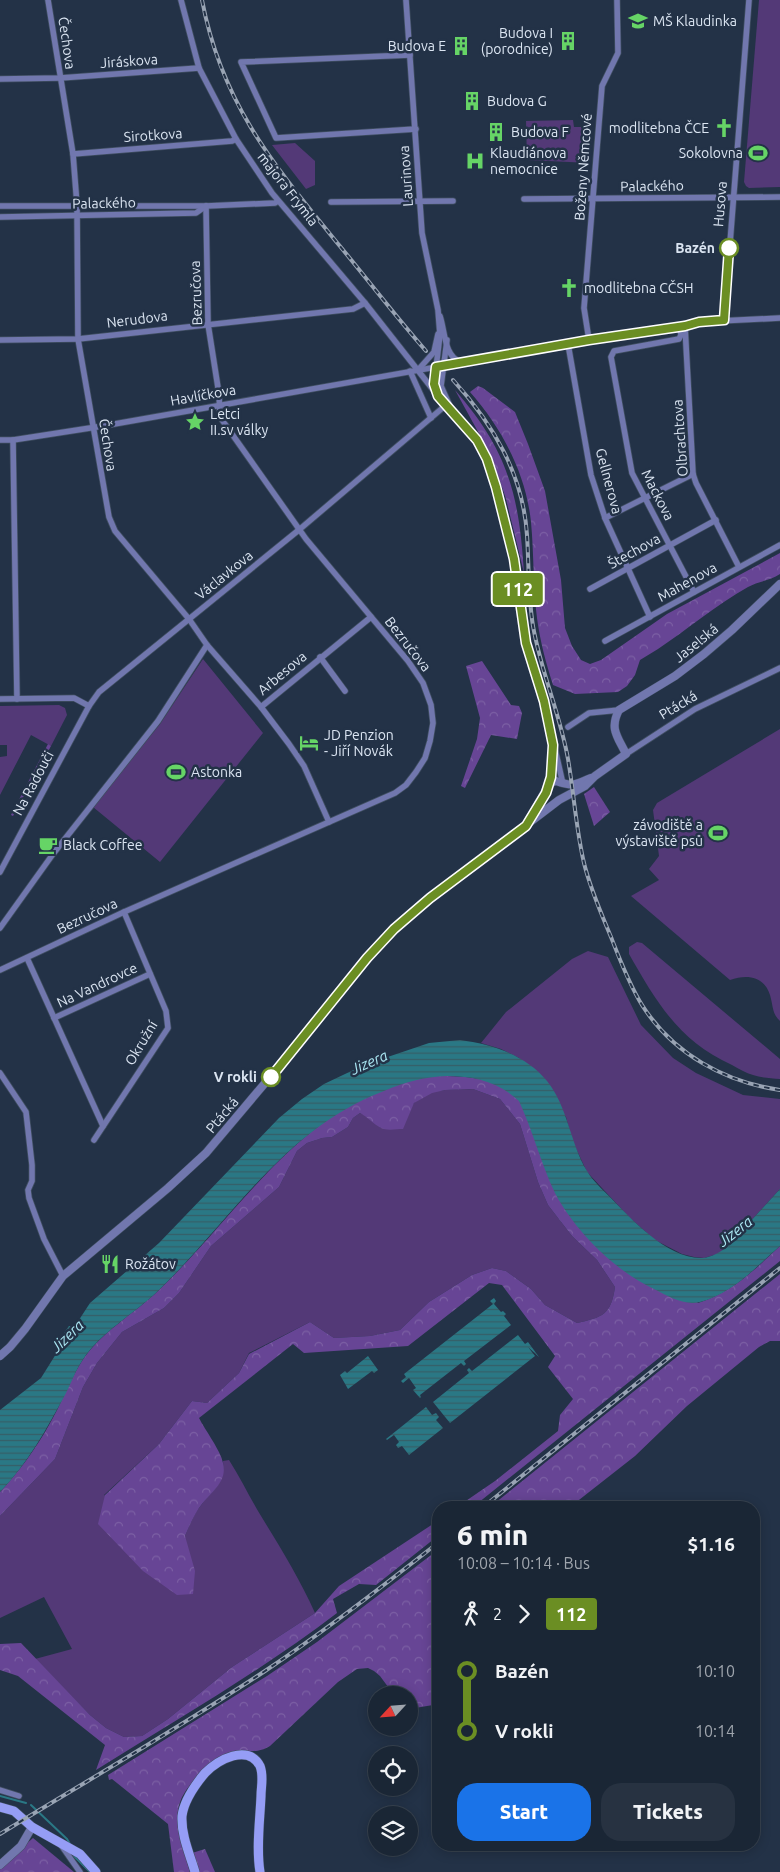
<!DOCTYPE html>
<meta charset="utf-8">
<style>
body{margin:0;font-family:Ubuntu,sans-serif;background:#273241;color:#f1f3f6;height:100vh;display:flex;flex-direction:column;font-size:19px;white-space:nowrap}
*{box-sizing:border-box;margin:0}
p{font-size:16px;color:#9fa5ad}
.icon{flex:none;width:28px;height:28px;fill:none;stroke:currentColor;stroke-width:2;stroke-linecap:round;stroke-linejoin:round}
.map{position:relative;flex:1;overflow:hidden}
.details{position:absolute;left:432px;top:1501px;width:328px;height:350px;display:flex;flex-direction:column;background:#1a2635;border-radius:20px;box-shadow:0 2px 12px #0003,0 0 0 1px #384350}
.details>*{flex:none}
.badge{padding:0 10px;border-radius:4px;font-size:18px;line-height:32px}
.needle{width:32px;rotate:244deg}
.fabs{position:absolute;left:368px;top:1686px;display:grid;gap:10px}
.fabs a{display:grid;place-items:center;width:50px;height:50px;border-radius:50%;background:#1a2635;box-shadow:0 2px 12px #0003,0 0 0 1px #384350;font-size:25px}
.map>.badge{position:absolute;translate:-50% -50%;box-shadow:0 0 0 2px #fff}
.legs{display:flex;align-items:center;gap:8px;height:55px;padding:0 25px;font-size:16px}
.legs p{margin-inline-start:auto}
.summary{display:flex;align-items:center;justify-content:space-between;height:85px;padding:0 25px}
h1{font-size:28px;font-weight:800;line-height:38px}
.button{display:flex;gap:10px;margin-top:auto;padding:10px 25px}
.button a{flex:1;height:58px;border-radius:20px;background:#1a73e8;color:#fff;font-size:20px;font-weight:800;line-height:58px;text-align:center}
.button a+a{background:#273241;color:#f1f3f6}
ul{padding:0 25px;list-style:none}
li{display:flex;align-items:center;gap:18px;height:60px;font-size:19px}
li i{display:grid;place-items:center;width:8px;height:100%;margin:0 6px;background:currentColor}
li i::after{content:'';width:12px;height:12px;margin:-6px;border:4px solid;border-radius:50%;background:#1a2635}
li p{margin-inline-start:auto}
li:first-child i{background:linear-gradient(#0000 50%,currentColor 0)}
li:last-child i{background:linear-gradient(currentColor 50%,#0000 0)}
.map>svg:first-child{display:block}
</style>
<div class="map">
<svg width="780" height="1872" viewBox="0 0 780 1872">
<defs>
<pattern id="forest-crowns" width="20" height="18" patternUnits="userSpaceOnUse" patternTransform="scale(1.25)"><rect width="20" height="18" fill="#674595"/><path d="M2 6a3 3 0 1 1 6 0M12 15a3 3 0 1 1 6 0" fill="none" stroke="#7c60a4"/></pattern>
<pattern id="water-rules" width="6" height="5" patternUnits="userSpaceOnUse" patternTransform="scale(1.25)"><rect width="6" height="5" fill="#2a7885"/><path d="M0 2.5h6" fill="none" stroke="#365e67"/></pattern>
</defs>
<rect width="100%" height="100%" fill="#233247"/>
<g fill="#533977">
<polygon points="759,0 780,0 780,187 749,188 746,186 744,182"/>
<polygon points="573,120 574,127 585,127 585,133 592,133 590,163 527,160 526,121"/>
<polygon points="295,143 315,161 315,185 306,189 272,145"/>
<polygon points="203,659 263,733 160,862 93,807 160,724"/>
<polygon points="59,705 65,708 67,715 51,746 31,735 0,795 0,757 7,756 7,745 0,745 0,706"/>
<path d="M 780,729 L 780,1021 C 772,1014 773,1005 770,995 C 764,976 747,974 730,980 L 631,896 L 659,880 L 649,869 L 659,856 L 653,810 L 657,803 Z"/>
<path d="M 637,942 L 642,943 L 780,1059 L 780,1079 C 771,1078 762,1078 753,1075 C 746,1073 739,1069 732,1065 C 679,1041 657,1003 629,954 L 629,947 Z"/>
<polygon points="588,951 608,957 641,1025 673,1058 696,1073 743,1095 780,1099 780,1189 727,1247 718,1254 704,1258 694,1257 682,1254 655,1240 630,1218 587,1172 572,1140 566,1117 519,1058 501,1049 481,1043 506,1012 572,959"/>
<path d="M 473,1089 L 500,1099 L 520,1124 L 538,1182 L 548,1205 L 572,1236 L 597,1260 L 615,1287 C 611,1315 603,1317 577,1323 L 545,1305 L 531,1289 L 506,1271 L 492,1268 L 472,1275 L 429,1302 L 400,1330 L 370,1336 L 334,1338 L 310,1322 L 249,1353 L 239,1373 L 207,1403 L 192,1401 L 159,1444 L 104,1495 L 185,1536 C 189,1527 193,1516 199,1508 C 212,1489 225,1486 223,1461 L 229,1460 C 240,1477 248,1494 258,1511 C 278,1544 299,1577 315,1613 L 232,1667 L 168,1719 L 142,1736 L 124,1737 L 106,1728 L 90,1715 L 35,1659 L 72,1649 L 44,1597 L 0,1618 L 0,1516 L 55,1459 L 83,1387 L 97,1363 L 122,1332 L 164,1308 L 179,1293 L 211,1246 L 279,1187 L 297,1151 L 307,1143 L 322,1138 L 332,1137 L 348,1127 L 353,1118 L 360,1113 L 367,1116 L 381,1128 L 402,1129 C 406,1121 409,1110 414,1103 C 426,1087 455,1090 473,1089 Z"/>
</g>
<g fill="url(#forest-crowns)">
<path d="M 478,386 L 483,388 L 515,412 L 528,444 L 545,491 L 561,580 L 565,628 L 572,646 L 581,660 L 590,664 L 601,660 L 667,614 L 780,553 L 780,574 C 770,581 758,581 748,587 C 716,605 688,629 658,649 L 640,660 L 635,675 L 627,686 L 618,692 L 575,694 L 553,685 C 546,663 540,641 537,618 C 533,587 534,554 531,522 C 526,474 502,428 470,392 Z"/>
<path d="M 455,390 C 508,451 519,494 524,573 L 506,499 L 492,457 Z"/>
<polygon points="482,661 511,705 519,706 522,713 517,739 491,735 465,788 461,786 477,739 480,718 466,666"/>
<polygon points="48,744 51,746 13,816 11,815"/>
<polygon points="594,787 610,812 594,826 584,794"/>
<path d="M 433,1076 C 462,1076 499,1076 519,1100 C 523,1106 526,1115 529,1122 L 698,1303 C 734,1291 753,1271 780,1246 L 780,1261 L 473,1507 L 457,1507 L 495,1481 L 558,1431 L 560,1415 L 573,1399 L 548,1367 L 555,1356 L 502,1285 L 489,1283 L 408,1346 L 304,1353 L 293,1344 L 199,1418 C 205,1430 221,1451 223,1463 C 228,1483 209,1493 199,1508 C 193,1517 189,1527 185,1536 L 195,1571 L 193,1594 L 177,1595 L 143,1571 L 98,1524 L 105,1495 L 159,1444 L 192,1401 L 207,1403 L 239,1373 L 249,1354 L 310,1322 L 334,1338 L 370,1336 L 400,1330 L 429,1302 L 472,1275 L 492,1268 L 506,1271 L 531,1289 L 545,1305 L 577,1323 C 603,1317 611,1315 615,1287 L 597,1260 L 572,1236 L 548,1205 L 538,1182 L 520,1124 L 500,1099 L 473,1089 L 445,1090 L 432,1093 L 414,1103 L 403,1129 C 396,1129 387,1131 381,1128 C 373,1124 368,1117 360,1113 L 353,1118 L 348,1127 L 332,1137 L 322,1138 L 307,1143 L 297,1151 L 279,1187 L 211,1246 L 179,1293 L 164,1308 L 122,1332 L 97,1363 L 83,1387 L 55,1459 L 0,1516 L 0,1492 C 18,1473 37,1447 49,1425 C 61,1405 69,1381 82,1361 C 101,1332 134,1314 159,1290 C 246,1207 304,1097 433,1076 Z"/>
<polygon points="780,1274 780,1341 770,1341 759,1347 687,1406 635,1456 570,1507 490,1507"/>
<path d="M 439,1520 L 439,1535 L 376,1585 L 359,1584 L 333,1599 L 337,1613 C 261,1671 178,1719 96,1770 L 105,1745 L 18,1676 L 0,1670 L 0,1644 L 21,1643 L 90,1715 L 106,1728 L 124,1737 L 142,1736 L 168,1719 L 232,1667 L 315,1613 L 339,1586 Z"/>
<path d="M 439,1549 L 439,1704 L 409,1709 L 409,1695 L 394,1695 L 380,1676 L 374,1671 L 368,1668 L 357,1669 L 338,1682 L 270,1746 C 257,1754 249,1749 237,1754 C 213,1762 181,1784 178,1811 C 176,1823 186,1859 190,1872 L 174,1872 L 168,1824 L 112,1779 L 109,1780 L 108,1775 L 267,1676 L 317,1642 Z"/>
<polygon points="33,1838 74,1872 0,1872 0,1867"/>
<polygon points="205,1849 215,1872 197,1872 192,1853"/>
</g>
<g fill="url(#water-rules)">
<path d="M 460,1040 C 492,1044 526,1055 547,1081 C 568,1107 570,1143 587,1171 C 593,1181 602,1189 610,1197 C 631,1219 669,1260 703,1258 C 712,1257 720,1252 727,1247 L 780,1189 L 780,1246 C 756,1267 732,1294 700,1302 C 684,1306 668,1296 654,1289 C 615,1271 575,1231 555,1193 C 541,1164 533,1131 519,1101 C 499,1082 474,1076 447,1076 C 424,1077 405,1082 384,1091 C 284,1129 233,1218 160,1289 C 135,1314 101,1331 82,1361 C 75,1371 71,1384 65,1395 C 46,1430 28,1463 0,1492 L 0,1410 L 41,1378 L 66,1338 L 64,1333 L 69,1326 L 75,1326 L 90,1303 L 159,1243 L 279,1118 L 302,1099 L 324,1084 L 364,1065 L 429,1043 Z"/>
<polygon points="494,1298 496,1301 494,1304 501,1312 503,1311 506,1314 504,1316 511,1325 464,1361 466,1364 464,1366 461,1363 420,1395 421,1397 420,1398 413,1390 416,1388 409,1378 403,1383 401,1381 406,1377 404,1374 493,1304 490,1301"/>
<polygon points="518,1335 525,1344 528,1342 539,1357 528,1347 535,1356 450,1423 433,1402 469,1373 467,1370 469,1368 472,1371"/>
<polygon points="368,1356 378,1370 374,1373 372,1371 348,1389 340,1375 345,1371 347,1373"/>
<polygon points="426,1407 432,1415 436,1413 439,1417 436,1420 443,1428 409,1455 402,1446 398,1448 396,1445 399,1442 394,1435 387,1440 386,1439"/>
</g>
<g fill="none" stroke-linecap="round" stroke-linejoin="round">
<g stroke="#2a7885" stroke-width="2">
<polyline points="0,1796 26,1803"/>
<polyline points="31,1805 67,1839 70,1844"/>
<polyline points="74,1856 90,1872"/>
</g>
<g stroke="#404f62" stroke-width="7">
<g id="minor">
<polyline points="48,0 73,154 77,205 78,339 109,517 115,531 189,619 207,645 261,707 289,744 304,766 329,822"/>
<polyline points="181,0 199,68 236,139 272,193 365,303 438,396 472,434 487,459 505,520 514,559 526,643 544,701 563,784"/>
<polyline points="406,0 422,233 438,310 440,335 434,384 436,392"/>
<polyline points="410,55 241,62 276,138 416,129"/>
<polyline points="0,79 60,78 199,68"/>
<polyline points="73,154 232,141 236,139"/>
<polyline points="524,199 780,197"/>
<polyline points="331,202 453,201"/>
<polyline points="0,206 206,206 275,203 278,201"/>
<polyline points="0,217 196,213 206,206"/>
<path d="M 440,316 C 445,331 444,357 461,362"/>
<polyline points="724,320 749,0"/>
<polyline points="685,326 693,474 696,483 739,567"/>
<polyline points="680,327 681,335 679,339 614,351 611,357 632,473 694,592"/>
<polyline points="0,340 78,339 353,309 365,303"/>
<polyline points="447,340 441,386 449,404"/>
<polyline points="589,340 584,308 602,86 618,53 617,0"/>
<polyline points="568,344 591,475 605,518 650,617"/>
<polyline points="418,370 434,352 438,334"/>
<polyline points="410,371 431,418"/>
<polyline points="0,440 13,440 103,426 589,340 685,326 699,322 780,318"/>
<polyline points="13,440 17,699"/>
<polyline points="605,518 693,474"/>
<polyline points="590,589 716,520"/>
<polyline points="605,641 780,545"/>
<polyline points="320,657 345,691"/>
<polyline points="0,699 74,698 89,706"/>
<polyline points="261,707 371,617"/>
<polyline points="568,727 589,713 619,710"/>
<polyline points="626,754 695,709 780,668"/>
<polyline points="549,785 553,749"/>
<polyline points="0,872 89,706 99,692 300,529 446,405"/>
<polyline points="0,928 53,854 158,721 207,645"/>
<polyline points="27,958 103,1126"/>
<polyline points="0,970 124,912 395,793 406,785 416,772 425,758 430,741 433,723 431,705 423,683 408,661 306,539 220,417 219,394 208,324 206,206"/>
<polyline points="54,1018 150,974"/>
<polyline points="0,1073 26,1112 32,1165 32,1181 28,1190 29,1198 44,1239 63,1276"/>
<polyline points="94,1140 168,1028 166,1011 124,912"/>
<polyline points="0,1790 19,1796"/>
<polyline points="61,1845 80,1872"/>
</g>
</g>
<g stroke="#404f62" stroke-width="9">
<g id="tertiary">
<path d="M 528,821 L 550,783 L 556,781 C 574,787 573,785 591,778"/>
<path d="M 0,1356 L 10,1347 L 25,1329 L 63,1276 L 168,1188 L 206,1153 L 314,1025 L 367,958 L 394,929 L 430,898 L 542,813 L 559,800 L 585,786 L 595,776 L 626,754 C 618,737 609,729 619,710 L 675,676 L 704,654 L 732,630 L 780,584"/>
<polyline points="0,1865 21,1846 32,1827"/>
</g>
</g>
<g stroke="#404f62" stroke-width="10">
<g id="secondary">
<polyline points="0,1807 14,1811 32,1827 80,1854 96,1872"/>
<path d="M 195,1872 C 190,1855 181,1835 182,1816 C 184,1800 195,1785 205,1773 C 218,1760 248,1743 260,1766 C 264,1776 261,1786 261,1796 C 260,1820 256,1848 260,1872"/>
</g>
</g>
<use href="#minor" stroke="#7177ae" stroke-width="5.5"/>
<use href="#tertiary" stroke="#7177ae" stroke-width="8"/>
<use href="#secondary" stroke="#959df5" stroke-width="9"/>
<g stroke="#99a4b4" stroke-width="4">
<g id="rail">
<path d="M 202,0 C 222,105 274,165 339,245 C 368,280 396,317 426,351"/>
<path d="M 453,380 C 493,424 523,474 527,535 C 529,565 528,596 533,626 C 541,672 560,714 568,759 C 574,794 576,829 584,863 C 590,888 601,913 611,937 C 620,960 629,984 642,1005 C 673,1054 725,1082 780,1090"/>
<polyline points="482,1508 780,1268"/>
<path d="M 0,1834 C 88,1780 179,1728 265,1671 C 325,1631 382,1587 439,1542"/>
</g>
</g>
<use href="#rail" stroke="#233247" stroke-width="2" stroke-dasharray="5.5" stroke-linecap="butt"/>
</g>
<g fill="none" stroke-linecap="round" stroke-linejoin="round">
<g stroke="#fff" stroke-width="11">
<polyline id="line-1" points="271,1077 367,958 394,929 430,898 526,826 546,793 551,777 553,745 544,701 526,643 514,559 496,487 487,459 477,440 438,396 434,384 436,367 589,340 685,326 699,322 724,320 729,248"/>
</g>
<use href="#line-1" stroke="#6b8e23" stroke-width="8"/>
</g>
<defs>
<g id="school-bare" transform="scale(1.5)"><path d="M0-5L7-2L0 1L-7-2ZM-4 1L0 2.5L4 1V4Q0 6-4 4Z" fill="#66d466" stroke="#233247" stroke-width="2.5" paint-order="stroke"/></g>
<g id="building-bare" transform="scale(1.5)"><path d="M-4-6H4V6H1V3H-1V6H-4ZM-2.5-4.3h1.7v1.8h-1.7ZM.8-4.3h1.7v1.8H.8ZM-2.5-1h1.7V.8h-1.7ZM.8-1h1.7V.8H.8Z" fill="#66d466" stroke="#233247" stroke-width="2.5" paint-order="stroke"/></g>
<g id="church-bare" transform="scale(1.5)"><path d="M-1.2-6h2.4v3.5h3.3v2.4h-3.3V6h-2.4V-.1h-3.3v-2.4h3.3Z" fill="#66d466" stroke="#233247" stroke-width="2.5" paint-order="stroke"/></g>
<g id="stadium-bare" transform="scale(1.5)"><path d="M0-5a6.5 5 0 1 0 0 10a6.5 5 0 1 0 0-10ZM-3.5-1.8h7v3.6h-7Z" fill="#66d466" stroke="#233247" stroke-width="2.5" paint-order="stroke"/></g>
<g id="hospital-bare" transform="scale(1.5)"><path d="M-5-5h3v3.5h4V-5h3V5h-3V1.5h-4V5h-3Z" fill="#66d466" stroke="#233247" stroke-width="2.5" paint-order="stroke"/></g>
<g id="sight-bare" transform="scale(1.5)"><path d="M0-6L1.8-2.2L6-1.7L2.9 1.2L3.7 5.4L0 3.3L-3.7 5.4L-2.9 1.2L-6-1.7L-1.8-2.2Z" fill="#66d466" stroke="#233247" stroke-width="2.5" paint-order="stroke"/></g>
<g id="hotel-bare" transform="scale(1.5)"><path d="M-6-4.5h1.5V1H6V5H4.5V3h-9V5H-6ZM-4 0a1.8 1.8 0 1 1 3.6 0ZM.5 0V-2.5h3Q6-2.5 6 0Z" fill="#66d466" stroke="#233247" stroke-width="2.5" paint-order="stroke"/></g>
<g id="cafe-bare" transform="scale(1.5)"><path d="M-5.5-4.5H6V0H3Q3 3.5 0 3.5H-2.5Q-5.5 3.5-5.5 0ZM3-3.2v2h1.7v-2ZM-6 4.5H4V6H-6Z" fill="#66d466" stroke="#233247" stroke-width="2.5" paint-order="stroke"/></g>
<g id="restaurant-bare" transform="scale(1.5)"><path d="M-5-6h1v4h1v-4h1v4h1v-4h1v5L-1.5 .5V6h-2V.5L-5-1ZM5-6V6H3V1.5H1.5Q1.5-4 5-6Z" fill="#66d466" stroke="#233247" stroke-width="2.5" paint-order="stroke"/></g>
</defs>
<g fill-rule="evenodd">
<use href="#school-bare" x="638" y="21"/>
<use href="#building-bare" x="568" y="41"/>
<use href="#building-bare" x="461" y="46"/>
<use href="#building-bare" x="472" y="101"/>
<use href="#church-bare" x="724" y="128"/>
<use href="#building-bare" x="496" y="132"/>
<use href="#stadium-bare" x="758" y="153"/>
<use href="#hospital-bare" x="475" y="161"/>
<use href="#church-bare" x="569" y="288"/>
<use href="#sight-bare" x="195" y="422"/>
<use href="#hotel-bare" x="309" y="743"/>
<use href="#stadium-bare" x="176" y="772"/>
<use href="#stadium-bare" x="718" y="833"/>
<use href="#cafe-bare" x="48" y="845"/>
<use href="#restaurant-bare" x="110" y="1264"/>
</g>
<g fill="#fff" stroke="#6b8e23" stroke-width="2.5">
<circle cx="729" cy="248" r="9"/>
<circle cx="271" cy="1077" r="9"/>
</g>
<g text-anchor="middle" dominant-baseline="central" stroke-width="5" stroke-linejoin="round" paint-order="stroke">
<g font-size="14" fill="#dbe5f2" stroke="#233247" text-anchor="start">
<text x="653" y="21">MŠ Klaudinka</text>
<text x="553" y="33" text-anchor="end">Budova I<tspan x="553" dy="16">(porodnice)</tspan></text>
<text x="446" y="46" text-anchor="end">Budova E</text>
<text x="487" y="101">Budova G</text>
<text x="709" y="128" text-anchor="end">modlitebna ČCE</text>
<text x="511" y="132">Budova F</text>
<text x="490" y="153">Klaudiánova<tspan x="490" dy="16">nemocnice</tspan></text>
<text x="743" y="153" text-anchor="end">Sokolovna</text>
<text x="584" y="288">modlitebna CČSH</text>
<text x="210" y="414">Letci<tspan x="210" dy="16">II.sv války</tspan></text>
<text x="324" y="735">JD Penzion<tspan x="324" dy="16">- Jiří Novák</tspan></text>
<text x="191" y="772">Astonka</text>
<text x="703" y="825" text-anchor="end">závodiště a<tspan x="703" dy="16">výstaviště psů</tspan></text>
<text x="63" y="845">Black Coffee</text>
<text x="125" y="1264">Rožátov</text>
</g>
<g font-size="14" fill="#dbe5f2" stroke="#233247">
<text transform="translate(67 43) rotate(82)">Čechova</text>
<text transform="translate(129 61) rotate(-4)">Jiráskova</text>
<text transform="translate(153 135) rotate(-4)">Sirotkova</text>
<text transform="translate(583 167) rotate(-86)">Boženy Němcové</text>
<text transform="translate(406 176) rotate(-94)">Laurinova</text>
<text transform="translate(652 186) rotate(-1)">Palackého</text>
<text transform="translate(288 189) rotate(52)">majora Frymla</text>
<text transform="translate(104 203) rotate(-1)">Palackého</text>
<text transform="translate(720 204) rotate(-85)">Husova</text>
<text transform="translate(196 293) rotate(-92)">Bezručova</text>
<text transform="translate(137 319) rotate(-7)">Nerudova</text>
<text transform="translate(203 395) rotate(-10)">Havlíčkova</text>
<text transform="translate(680 438) rotate(-94)">Olbrachtova</text>
<text transform="translate(108 445) rotate(81)">Čechova</text>
<text transform="translate(609 481) rotate(75)">Gellnerova</text>
<text transform="translate(658 495) rotate(63)">Mackova</text>
<text transform="translate(634 551) rotate(-29)">Štechova</text>
<text transform="translate(224 575) rotate(-39)">Václavkova</text>
<text transform="translate(687 582) rotate(-29)">Mahenova</text>
<text transform="translate(696 643) rotate(-39)">Jaselská</text>
<text transform="translate(408 644) rotate(52)">Bezručova</text>
<text transform="translate(282 673) rotate(-40)">Arbesova</text>
<text transform="translate(678 705) rotate(-31)">Ptácká</text>
<text transform="translate(33 783) rotate(-62)">Na Radouči</text>
<text transform="translate(87 916) rotate(-25)">Bezručova</text>
<text transform="translate(97 985) rotate(-25)">Na Vandrovce</text>
<text transform="translate(141 1043) rotate(-59)">Okružní</text>
<text transform="translate(222 1115) rotate(-50)">Ptácká</text>
</g>
<g font-size="14" font-weight="bold" fill="#dbe5f2" stroke="#233247" text-anchor="end">
<text x="715" y="248">Bazén</text>
<text x="257" y="1077">V rokli</text>
</g>
<g font-size="15" font-style="italic" fill="#abe7f3" stroke="#233247">
<text transform="translate(369 1062) rotate(-24)">Jizera</text>
<text transform="translate(735 1231) rotate(-38)">Jizera</text>
<text transform="translate(67 1336) rotate(-44)">Jizera</text>
</g>
</g>
</svg>
<div class="fabs">
<a><svg class="needle" viewBox="-14 -14 28 28"><path d="M0-13l5 13h-10z" fill="#e53935"/><path d="M0 13l5-13h-10z" fill="#9fa5ad"/></svg></a>
<a><svg class="icon" aria-label="locate" viewBox="0 0 24 24"><circle cx="12" cy="12" r="6"/><path d="M12 2v4M12 18v4M2 12h4M18 12h4"/></svg></a>
<a><svg class="icon" aria-label="layers" viewBox="0 0 24 24"><path d="M12 4l9 5-9 5-9-5zM3 14l9 5 9-5"/></svg></a>
</div>
<b class="badge" style="left:518px;top:589px;background:#6b8e23;color:#fff">112</b>
<section class="details">
<div class="summary"><div><h1>6 min</h1><p>10:08 – 10:14 · Bus</p></div><b>$1.16</b></div>
<div class="legs"><svg class="icon" aria-label="walk" viewBox="0 0 24 24"><circle cx="13" cy="4" r="2"/><path d="M13 8l-2 6 4 7M11 14l-3 7M7 12l3-4h3l4 4"/></svg>2<svg class="icon" aria-label="forward" viewBox="0 0 24 24"><path d="M9 5l7 7-7 7"/></svg><b class="badge" style="background:#6b8e23;color:#fff">112</b></div>
<ul>
<li><i style="color:#6b8e23"></i><b>Bazén</b><p>10:10</p></li>
<li><i style="color:#6b8e23"></i><b>V rokli</b><p>10:14</p></li>
</ul>
<div class="button"><a>Start</a><a>Tickets</a></div>
</section>
</div>
